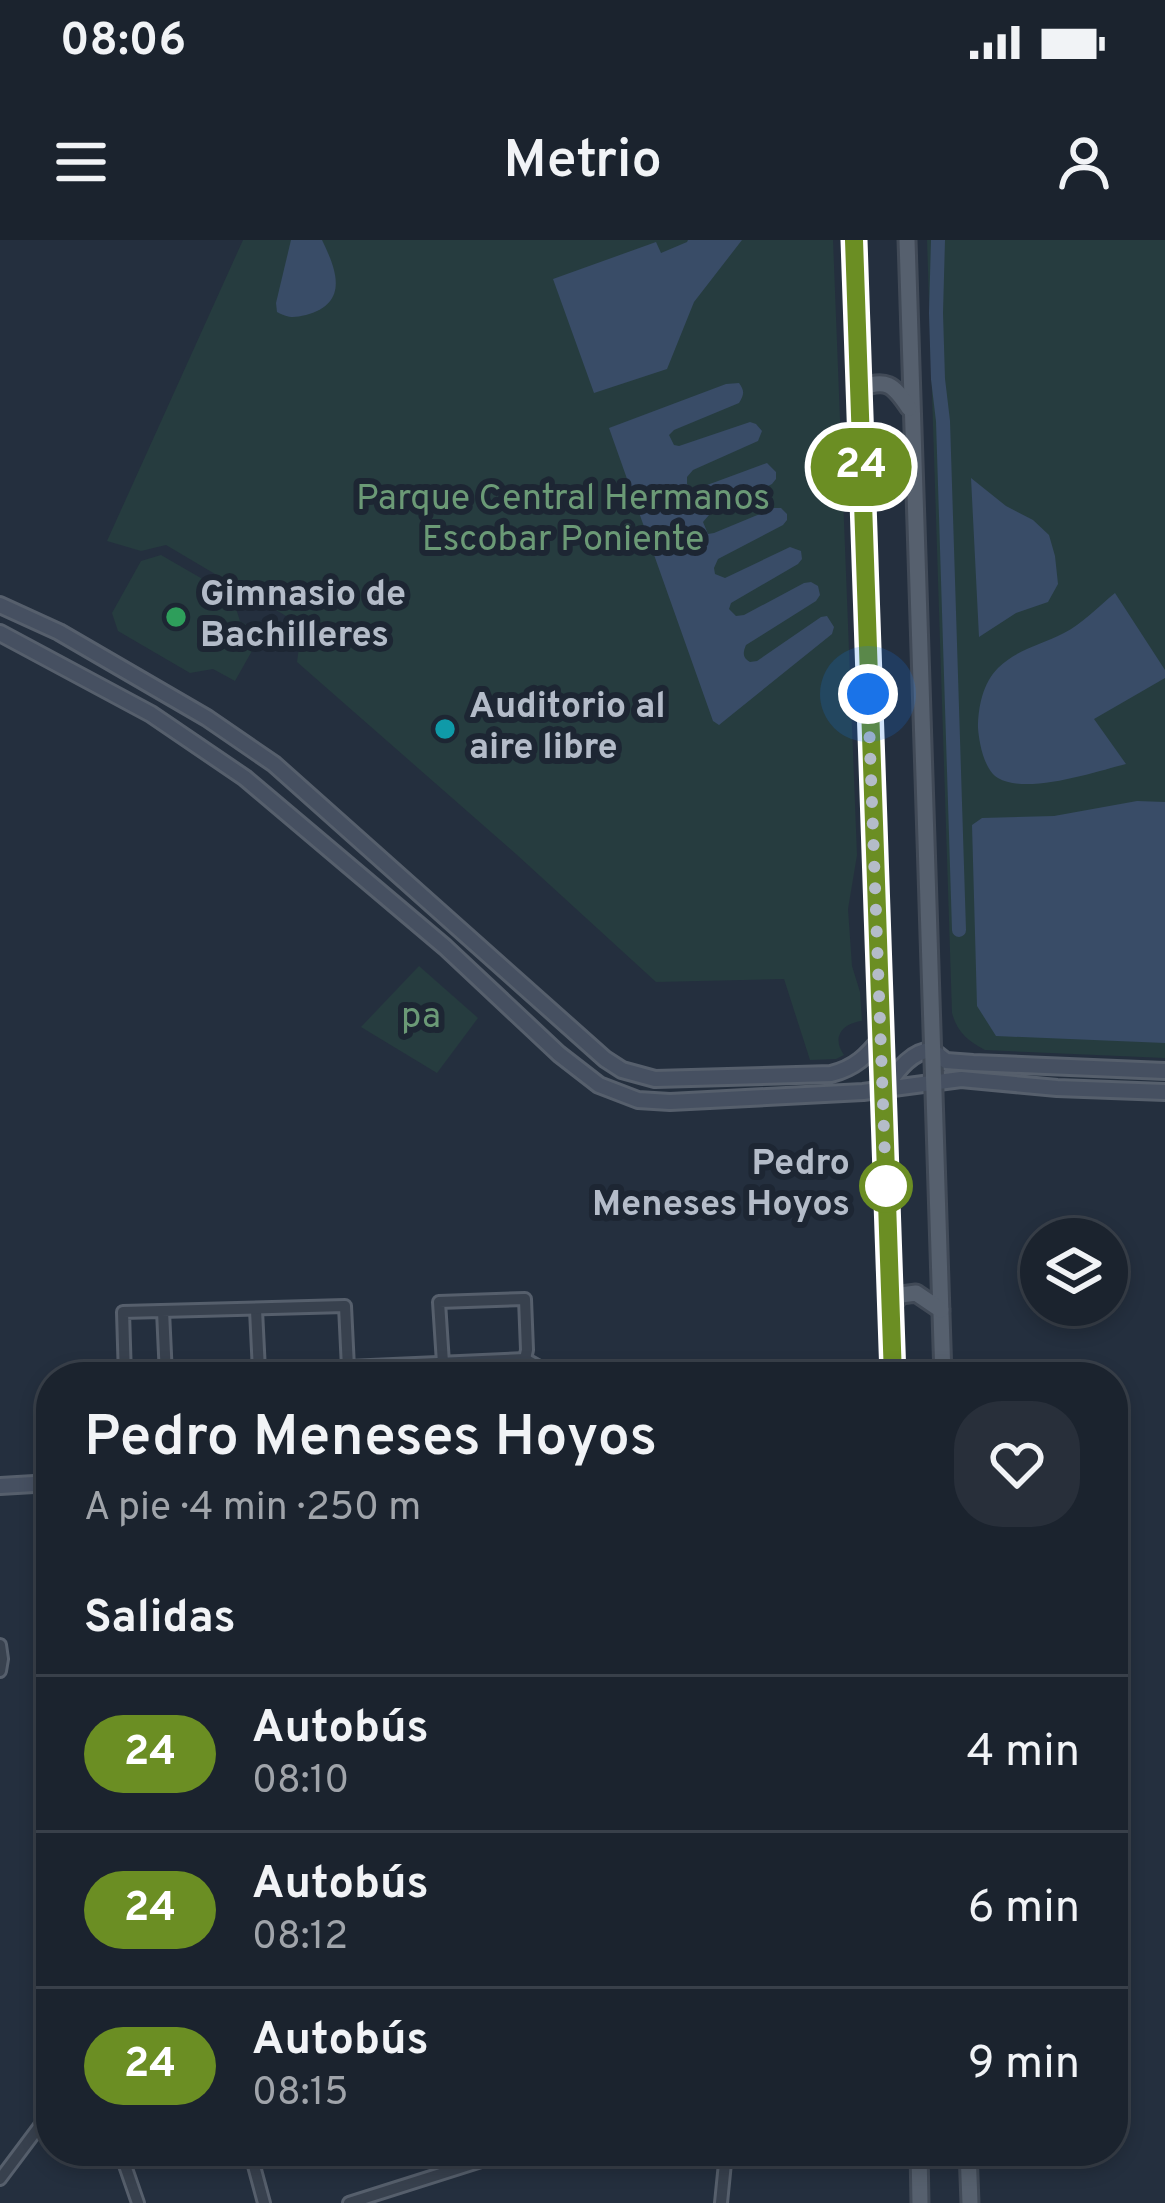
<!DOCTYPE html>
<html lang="es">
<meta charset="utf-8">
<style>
body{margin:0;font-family:Overpass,sans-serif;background:#282f3a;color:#f1f3f6;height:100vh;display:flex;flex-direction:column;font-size:45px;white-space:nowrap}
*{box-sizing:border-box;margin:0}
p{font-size:39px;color:#a0a4aa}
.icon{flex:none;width:66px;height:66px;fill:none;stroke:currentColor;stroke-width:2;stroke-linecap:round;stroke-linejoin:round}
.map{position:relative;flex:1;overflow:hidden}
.details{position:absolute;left:36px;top:1122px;width:1092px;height:804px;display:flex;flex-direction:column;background:#1b232e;border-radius:48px;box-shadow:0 6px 18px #0003,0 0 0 3px #39404a}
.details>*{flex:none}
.badge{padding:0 24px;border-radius:39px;font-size:42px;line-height:78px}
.tools{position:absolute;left:1020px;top:978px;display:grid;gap:24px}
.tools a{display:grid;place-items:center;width:108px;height:108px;border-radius:50%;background:#1b232e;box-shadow:0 6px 18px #0003,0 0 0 3px #39404a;font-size:60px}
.you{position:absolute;width:60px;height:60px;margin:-30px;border:9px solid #fff;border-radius:50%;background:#1a73e8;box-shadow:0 0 0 18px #1a73e833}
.map>.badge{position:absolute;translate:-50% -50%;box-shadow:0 0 0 6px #fff}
h2{padding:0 48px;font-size:45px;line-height:108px}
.round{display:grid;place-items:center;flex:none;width:126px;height:126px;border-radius:48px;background:#282f3a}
.summary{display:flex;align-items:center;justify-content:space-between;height:204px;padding:0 48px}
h1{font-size:57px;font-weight:600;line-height:90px}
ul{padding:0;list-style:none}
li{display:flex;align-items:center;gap:36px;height:156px;padding:0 48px;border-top:3px solid #39404a}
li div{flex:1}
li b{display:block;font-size:45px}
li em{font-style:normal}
li .badge{min-width:132px;font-weight:700;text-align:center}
.status{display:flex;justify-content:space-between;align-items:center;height:84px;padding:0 60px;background:#1b232e;direction:ltr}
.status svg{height:33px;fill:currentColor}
header{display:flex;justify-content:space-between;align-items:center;height:156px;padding:0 48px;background:#1b232e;font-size:54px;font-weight:600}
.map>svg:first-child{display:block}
</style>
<div class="status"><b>08:06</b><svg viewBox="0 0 49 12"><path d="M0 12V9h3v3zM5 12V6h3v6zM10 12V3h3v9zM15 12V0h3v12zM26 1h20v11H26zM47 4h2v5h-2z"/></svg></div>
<header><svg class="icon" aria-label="menu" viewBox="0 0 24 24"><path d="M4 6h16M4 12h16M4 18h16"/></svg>Metrio<svg class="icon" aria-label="person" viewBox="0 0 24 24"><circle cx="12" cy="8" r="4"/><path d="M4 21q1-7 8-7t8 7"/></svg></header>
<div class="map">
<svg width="1165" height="1963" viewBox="0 0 1165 1963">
<rect width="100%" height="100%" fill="#242f3e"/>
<g fill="#263c3f">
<path d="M 243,0 L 833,0 L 857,615 L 848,669 L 852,726 L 860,752 L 862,781 C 843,783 831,797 844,815 L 836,819 L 810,820 L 784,739 L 656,742 L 516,614 L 297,422 L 301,393 L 298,383 L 166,305 L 141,311 L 107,301 Z"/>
<path d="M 927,0 L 1165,0 L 1165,818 L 985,810 C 968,801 957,792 952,773 Z"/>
<polygon points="161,315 232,356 240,381 262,393 235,441 213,429 190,433 118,391 112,373 141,321"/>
<polygon points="419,726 478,778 437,833 361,787"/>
</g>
<g fill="#394c67">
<path d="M 291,0 L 322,0 C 337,31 349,63 306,75 C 293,78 288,78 277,72 L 276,63 Z"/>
<polygon points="688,0 742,0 694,62 667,129 594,153 553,39 656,2 661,13 687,2"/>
<path d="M 739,143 C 745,151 744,155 739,163 L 674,190 L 669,195 L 674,205 L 679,206 L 750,182 L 756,184 L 762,191 L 758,201 L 693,230 L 687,237 L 687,244 L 693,249 L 699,248 L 767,223 L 776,232 L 776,239 L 772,244 L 709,275 L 703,282 L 708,294 L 714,293 L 774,268 L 781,268 L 787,274 L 787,280 L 783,285 L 718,319 L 714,328 L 715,334 L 725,338 L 790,307 L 801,311 L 802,319 L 798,324 L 731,363 L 729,369 L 736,376 L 744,375 L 804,343 L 811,342 L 818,346 L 820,355 L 816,361 L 746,405 C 743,412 742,418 750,422 L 757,421 L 821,377 L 827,376 L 834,387 L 832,394 L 719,485 L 713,481 L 609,188 L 726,144 Z"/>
<polygon points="971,238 1006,266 1033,280 1049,295 1055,316 1058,344 1048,362 1016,373 979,397"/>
<path d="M 1115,353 L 1165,430 L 1165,438 L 1094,479 L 1126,524 C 1094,532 1027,555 998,538 C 984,530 979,502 978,488 C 978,467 983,443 998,428 C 1017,409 1041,405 1064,393 C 1082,384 1099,366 1115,353 Z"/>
<polygon points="1137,561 1165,562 1165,803 996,796 977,766 972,585 982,578 1054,576"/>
</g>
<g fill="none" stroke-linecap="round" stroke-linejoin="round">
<polyline stroke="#394c67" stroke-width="14" points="938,0 936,73 938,139 943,181 959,690"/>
<g stroke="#565f6c" stroke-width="16">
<g id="street">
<polyline points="256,1070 259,1131 525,1119 557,1137"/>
<polyline points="163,1071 166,1136 125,1137 123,1072 345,1066 348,1128"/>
<polyline points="443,1123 439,1062 525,1059 527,1110 525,1119"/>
<polyline points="0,1405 2,1419 0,1431"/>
<polyline points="120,1911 138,1963"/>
<polyline points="680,1911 919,1913"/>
<polyline points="0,1939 51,1871"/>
<polyline points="264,1963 254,1926 265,1914 275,1911"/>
<polyline points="349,1963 513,1911"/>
<polyline points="721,1963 726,1913"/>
</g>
</g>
<g stroke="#565f6c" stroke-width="20">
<g id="secondary">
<path d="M 0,365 L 59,392 L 207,478 L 274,524 L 605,819 L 622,830 L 655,839 L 831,834 C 855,828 867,816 882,797"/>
<polyline points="0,393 151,474 245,538 445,707 559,814 599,845 638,860 670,862 863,852 961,839 1057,848 1165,852"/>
<path d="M 884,849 C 896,833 910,811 932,810 L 946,821 L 973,823 L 1165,831"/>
<polyline points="0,1246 51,1243"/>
</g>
</g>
<g stroke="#414a57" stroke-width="21">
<g id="primary">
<polyline points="854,0 893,1137"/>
<polyline points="907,0 943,1137"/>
<path d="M 858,149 C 887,138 893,144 909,168"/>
<polyline points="891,1066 901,1055 916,1053 941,1070"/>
<polyline points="919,1911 920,1963"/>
<polyline points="968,1911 970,1963"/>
</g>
</g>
<use href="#street" stroke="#38414e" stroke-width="10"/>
<use href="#secondary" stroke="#465061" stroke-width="14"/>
<use href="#primary" stroke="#56606e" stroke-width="15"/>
</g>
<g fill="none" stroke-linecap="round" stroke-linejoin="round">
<g stroke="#fff" stroke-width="27">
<polyline id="line" points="854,0 893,1137"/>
</g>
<use href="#line" stroke="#6b8e23" stroke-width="18"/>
<polyline stroke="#b4bcc9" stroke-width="12" stroke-dasharray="0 21.6" points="868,454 886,946"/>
</g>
<circle fill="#2e9e5b" stroke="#1d2633" stroke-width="4.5" cx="176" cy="377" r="12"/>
<circle fill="#0f9aa8" stroke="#1d2633" stroke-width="4.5" cx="445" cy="489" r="12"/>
<circle fill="#fff" stroke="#6b8e23" stroke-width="6" cx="886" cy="946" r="24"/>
<g text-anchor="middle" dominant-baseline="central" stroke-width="12" stroke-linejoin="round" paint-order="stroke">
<g font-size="36" fill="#6b9a76" stroke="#1d2633">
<text x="563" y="260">Parque Central Hermanos<tspan x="563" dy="41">Escobar Poniente</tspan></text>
<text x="421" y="778">pa</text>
</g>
<g font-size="36" font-weight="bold" fill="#b4bcc9" stroke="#1d2633" text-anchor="start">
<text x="200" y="356">Gimnasio de<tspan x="200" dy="41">Bachilleres</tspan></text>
<text x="469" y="468">Auditorio al<tspan x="469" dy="41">aire libre</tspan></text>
</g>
<g font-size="36" font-weight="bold" fill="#b4bcc9" stroke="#1d2633" text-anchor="end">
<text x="850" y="925">Pedro<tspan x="850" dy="41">Meneses Hoyos</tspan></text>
</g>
</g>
</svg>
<div class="tools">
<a><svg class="icon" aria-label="layers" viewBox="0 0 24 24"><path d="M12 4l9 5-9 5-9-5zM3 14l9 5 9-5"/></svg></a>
</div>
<div class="you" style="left:868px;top:454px"></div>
<b class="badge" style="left:861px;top:227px;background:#6b8e23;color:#fff">24</b>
<section class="details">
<div class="summary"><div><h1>Pedro Meneses Hoyos</h1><p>A pie · 4 min · 250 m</p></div><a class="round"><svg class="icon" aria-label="heart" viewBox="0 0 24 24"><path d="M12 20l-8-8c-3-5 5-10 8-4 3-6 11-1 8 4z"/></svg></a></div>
<h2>Salidas</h2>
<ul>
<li><span class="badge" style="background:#6b8e23;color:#fff">24</span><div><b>Autobús</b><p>08:10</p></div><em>4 min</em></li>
<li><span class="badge" style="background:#6b8e23;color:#fff">24</span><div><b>Autobús</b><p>08:12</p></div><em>6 min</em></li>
<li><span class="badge" style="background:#6b8e23;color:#fff">24</span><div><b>Autobús</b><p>08:15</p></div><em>9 min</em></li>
</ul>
</section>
</div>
